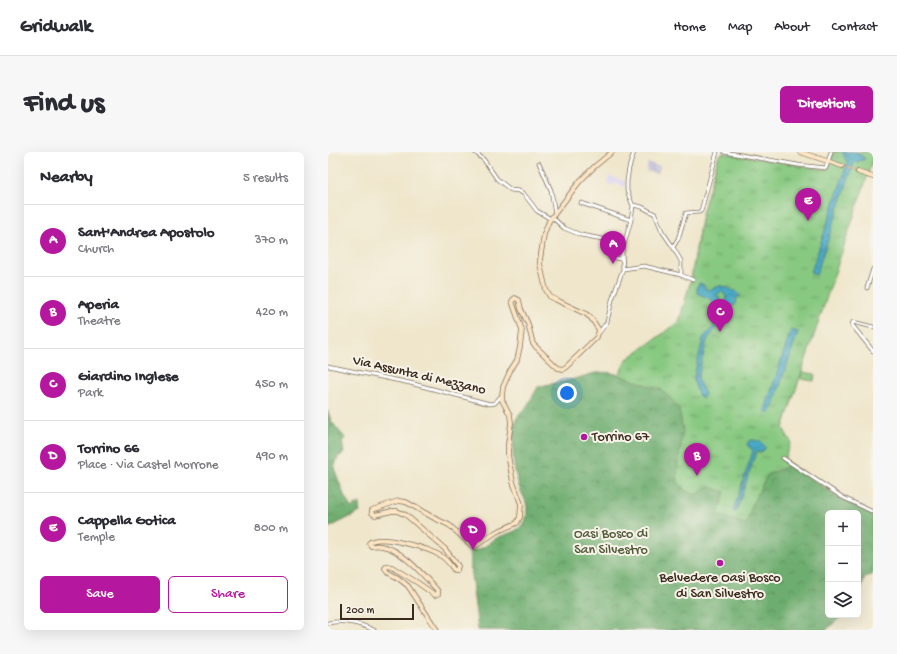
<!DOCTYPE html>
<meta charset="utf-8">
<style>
body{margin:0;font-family:"Gochi Hand",sans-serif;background:#f7f7f7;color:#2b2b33}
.controls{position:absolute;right:12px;bottom:12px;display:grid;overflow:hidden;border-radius:6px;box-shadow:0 4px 16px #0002}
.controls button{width:36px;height:36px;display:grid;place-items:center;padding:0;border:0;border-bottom:1px solid #e1e1e2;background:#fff;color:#2b2b33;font:20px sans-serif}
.scale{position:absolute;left:12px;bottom:10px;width:74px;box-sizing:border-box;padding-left:4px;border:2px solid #3b2a1e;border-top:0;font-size:11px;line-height:14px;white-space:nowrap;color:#3b2a1e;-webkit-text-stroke:3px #f7f3e8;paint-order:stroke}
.you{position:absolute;left:239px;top:241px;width:14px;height:14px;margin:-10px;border:3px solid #fff;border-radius:50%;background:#1a73e8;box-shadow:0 0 0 6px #1a73e833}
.badge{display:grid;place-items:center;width:26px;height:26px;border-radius:50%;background:#b5179e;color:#fff;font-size:13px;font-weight:700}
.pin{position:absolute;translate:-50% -33px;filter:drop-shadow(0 1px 2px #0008)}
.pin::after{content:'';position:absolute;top:21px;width:14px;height:12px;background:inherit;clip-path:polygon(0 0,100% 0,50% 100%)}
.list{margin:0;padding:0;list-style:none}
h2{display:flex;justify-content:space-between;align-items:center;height:52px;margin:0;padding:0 16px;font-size:17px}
h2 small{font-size:13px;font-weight:400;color:#7c7c81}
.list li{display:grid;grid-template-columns:26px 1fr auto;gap:12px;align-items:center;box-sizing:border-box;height:72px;padding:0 16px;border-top:1px solid #e1e1e2}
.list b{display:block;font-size:15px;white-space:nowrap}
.list p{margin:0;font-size:13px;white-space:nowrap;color:#7c7c81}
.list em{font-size:13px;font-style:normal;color:#7c7c81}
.actions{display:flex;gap:8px;padding:12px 16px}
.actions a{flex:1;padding:9px 0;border:1px solid #b5179e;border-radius:6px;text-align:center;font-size:14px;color:#b5179e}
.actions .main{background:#b5179e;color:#fff}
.icon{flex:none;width:22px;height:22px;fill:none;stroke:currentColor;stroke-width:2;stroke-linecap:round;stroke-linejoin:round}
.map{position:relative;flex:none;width:545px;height:478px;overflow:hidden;border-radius:6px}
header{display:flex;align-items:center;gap:24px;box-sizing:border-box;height:56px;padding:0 20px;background:#fff;border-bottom:1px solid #e1e1e2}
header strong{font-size:19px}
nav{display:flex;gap:22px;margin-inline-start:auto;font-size:14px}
.intro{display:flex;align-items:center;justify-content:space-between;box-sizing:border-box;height:96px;padding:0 24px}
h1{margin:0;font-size:28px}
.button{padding:10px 18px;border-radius:6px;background:#b5179e;color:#fff;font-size:14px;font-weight:700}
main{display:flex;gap:24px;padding:0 24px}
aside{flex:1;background:#fff;border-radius:6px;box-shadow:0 4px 16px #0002}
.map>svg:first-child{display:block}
.built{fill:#ded5f5}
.industrial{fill:url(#industrial-grid)}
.forest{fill:url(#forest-crowns);stroke:#546c46}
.park{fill:url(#park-tufts);stroke:#627a50}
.garden{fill:#88c981;stroke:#627a50}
.water{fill:url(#water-waves);stroke:#426a73;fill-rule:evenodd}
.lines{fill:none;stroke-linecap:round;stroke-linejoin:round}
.secondary-tunnel{stroke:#cbc0a8;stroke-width:4;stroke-dasharray:4 2;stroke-linecap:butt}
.street-casing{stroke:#7a6c5b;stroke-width:4.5}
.secondary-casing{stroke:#7a6c5b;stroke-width:5.5}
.street{stroke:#fff;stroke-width:3}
.secondary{stroke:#fce5c4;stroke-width:4}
.poi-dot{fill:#b5179e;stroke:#f7f3e8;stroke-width:1.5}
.labels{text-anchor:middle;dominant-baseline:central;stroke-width:4;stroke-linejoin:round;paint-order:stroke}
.street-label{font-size:14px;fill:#3b2a1e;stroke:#f7f3e8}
.poi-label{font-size:14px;fill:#3b2a1e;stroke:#f7f3e8;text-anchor:start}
.park-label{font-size:14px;fill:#525a3c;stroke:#f7f3e8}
</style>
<header>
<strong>Gridwalk</strong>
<nav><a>Home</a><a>Map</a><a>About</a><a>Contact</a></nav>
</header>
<div class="intro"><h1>Find us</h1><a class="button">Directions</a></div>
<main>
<aside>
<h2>Nearby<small>5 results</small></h2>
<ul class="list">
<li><span class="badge">A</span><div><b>Sant'Andrea Apostolo</b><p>Church</p></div><em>370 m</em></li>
<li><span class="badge">B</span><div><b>Aperia</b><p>Theatre</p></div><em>420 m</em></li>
<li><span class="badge">C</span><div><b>Giardino Inglese</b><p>Park</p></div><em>450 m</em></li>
<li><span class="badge">D</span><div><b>Torrino 66</b><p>Place · Via Castel Morrone</p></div><em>490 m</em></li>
<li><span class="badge">E</span><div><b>Cappella Gotica</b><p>Temple</p></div><em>800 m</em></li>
</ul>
<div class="actions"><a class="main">Save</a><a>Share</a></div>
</aside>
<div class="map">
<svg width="545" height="478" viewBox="0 0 545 478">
<defs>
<pattern id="industrial-grid" width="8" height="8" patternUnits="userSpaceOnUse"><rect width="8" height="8" fill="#c3c1db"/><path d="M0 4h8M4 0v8" fill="none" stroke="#a8a6bc"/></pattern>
<pattern id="forest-crowns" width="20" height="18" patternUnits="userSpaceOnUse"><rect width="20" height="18" fill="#6ead6f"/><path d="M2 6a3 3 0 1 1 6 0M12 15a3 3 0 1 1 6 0" fill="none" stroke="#5c8d5b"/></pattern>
<pattern id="park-tufts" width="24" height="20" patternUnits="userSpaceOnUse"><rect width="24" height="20" fill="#88c981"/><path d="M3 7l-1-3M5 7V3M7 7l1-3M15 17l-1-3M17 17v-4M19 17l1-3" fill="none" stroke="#70a369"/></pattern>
<pattern id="water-waves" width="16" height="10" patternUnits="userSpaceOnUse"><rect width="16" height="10" fill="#49aac8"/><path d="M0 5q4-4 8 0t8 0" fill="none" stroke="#3e8ba2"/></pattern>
</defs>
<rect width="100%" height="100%" fill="#f7f3e8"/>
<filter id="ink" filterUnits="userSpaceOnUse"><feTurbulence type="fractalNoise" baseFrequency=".025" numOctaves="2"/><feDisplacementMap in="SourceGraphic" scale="8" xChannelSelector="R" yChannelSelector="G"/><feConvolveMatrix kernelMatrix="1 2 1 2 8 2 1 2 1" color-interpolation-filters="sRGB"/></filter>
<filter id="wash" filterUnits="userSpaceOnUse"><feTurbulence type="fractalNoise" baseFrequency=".012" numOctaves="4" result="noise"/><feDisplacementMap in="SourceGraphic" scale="16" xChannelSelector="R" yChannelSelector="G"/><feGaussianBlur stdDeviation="0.9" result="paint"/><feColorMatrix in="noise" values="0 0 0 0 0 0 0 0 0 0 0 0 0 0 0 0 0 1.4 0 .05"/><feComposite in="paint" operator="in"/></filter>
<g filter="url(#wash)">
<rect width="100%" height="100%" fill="#efe6cb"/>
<path class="built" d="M281,24L298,30L297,35L288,31L285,34L279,31Z"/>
<path class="industrial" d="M320,11L332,14L330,22L318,19Z"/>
<path class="forest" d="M506,0H511L427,303L456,308L513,347L545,363V422L537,425L531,444H530V361H500V463H515L498,478H150L142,414V398C153,400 160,391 169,386C177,382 187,381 194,374C199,369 199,361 199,354C198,347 193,341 191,334C184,314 184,292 187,271C188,265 194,260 198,256C202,249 206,242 210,235C220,232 229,231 238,229C258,225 270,216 291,223L298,208L351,171L363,128L374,62L391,3L396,1L499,18Z
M0,259L3,269L17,286L14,290L16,301L10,305L6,316L16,343L23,356L32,351L31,356L32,360L0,376Z"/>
<path class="park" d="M506,0H545V7L455,276L463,290L456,308L458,315L440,322L425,350L418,372L390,363L397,340L380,334L370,342H366L356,338L350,330L349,318L355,279L351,256L334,238L291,223L298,208L351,170L363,128L374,62L391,3L396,1L499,18Z"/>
<path class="garden" d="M474,220L487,222L486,229L473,227Z"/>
<path class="water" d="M514,0H529L537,7L526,11L488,123L483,121V120L520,9H518Z
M371,131L375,132L377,137L381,138C386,137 390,133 395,134C400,135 403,139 408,139L413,144L409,145L408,152L407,153L394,159L390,174L379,188L370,225L371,230L377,242L375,246L371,244L366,230V225L375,186L386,174L389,158L386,151L382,147L369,141V137ZM392,140H395L398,145L397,150L395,152L392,151V147L389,144Z
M463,178L470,180L443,260L439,261L437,258Z
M423,288C429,288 437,290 437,297L433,300H428L408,360L405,359L425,299L419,293L420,290Z"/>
</g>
<g filter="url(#ink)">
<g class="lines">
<path class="secondary-tunnel" d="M514,14L530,20"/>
<defs>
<path id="street" d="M147,0L156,8L169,27L183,38L191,39L196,42L209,59L223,67
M396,0L470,13L498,16L503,0
M211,11L223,38L227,62
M253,51L303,68
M305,53L314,55L327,62L334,79L345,95
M225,66L236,76L253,83L296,91
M281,105L293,107V104
M295,117L316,114L353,123V109L345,95L350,87L358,61L371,60L373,59L389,0
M353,123L365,128
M539,136L545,117
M545,175L525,170L524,173L545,199
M271,181L279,170L284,148L295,117L294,100L303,68L305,54L299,39V29L301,16L306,0
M0,214L82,231L162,252L167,251L174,243
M455,306L514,345L545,360
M0,471C17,468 30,471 46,478"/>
<path id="secondary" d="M472,0L514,14
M530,20L545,25
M109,478L80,434L70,426L59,420L57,416L59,414L64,415L90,431L107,443L110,442V439C97,425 73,396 53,394C50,393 46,394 43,394L41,391C51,381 102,397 113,404C119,408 122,412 126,418H129L130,414L117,397L78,363L69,359H64L47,363L44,361V358L70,349L78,350L106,366L121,373L145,395L151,392L168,380L189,371L192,365L193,352L185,330L180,303V292L183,271L182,263L174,248V243L175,235L182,219L189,208L192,195L194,178L184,149L187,146L191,148L193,157L200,172L205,192L230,216L235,217L238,215L269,185L271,178L263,166L258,162L222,145L218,138L212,112V108L216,82L221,69L252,29L266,15L284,0"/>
</defs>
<use href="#street" class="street-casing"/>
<use href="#secondary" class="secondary-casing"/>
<use href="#street" class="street"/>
<use href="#secondary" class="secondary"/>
</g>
</g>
<g class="poi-dot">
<circle cx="256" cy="285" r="4"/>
<circle cx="392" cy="411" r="4"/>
</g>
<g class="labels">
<g class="street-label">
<text transform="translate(91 224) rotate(13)">Via Assunta di Mezzano</text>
</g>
<g class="poi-label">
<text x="264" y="285">Torrino 67</text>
<text x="392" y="426" text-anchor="middle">Belvedere Oasi Bosco<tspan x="392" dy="16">di San Silvestro</tspan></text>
</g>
<g class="park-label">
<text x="283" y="382">Oasi Bosco di<tspan x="283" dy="16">San Silvestro</tspan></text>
</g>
</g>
</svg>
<div class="controls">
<button>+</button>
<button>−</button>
<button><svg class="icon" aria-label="layers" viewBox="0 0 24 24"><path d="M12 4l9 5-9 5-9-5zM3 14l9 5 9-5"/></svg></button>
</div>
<div class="scale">200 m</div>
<div class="you"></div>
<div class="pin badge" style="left:285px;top:112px">A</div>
<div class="pin badge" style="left:369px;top:324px">B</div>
<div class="pin badge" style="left:392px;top:180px">C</div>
<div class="pin badge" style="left:145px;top:398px">D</div>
<div class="pin badge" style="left:480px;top:69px">E</div>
</div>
</main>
